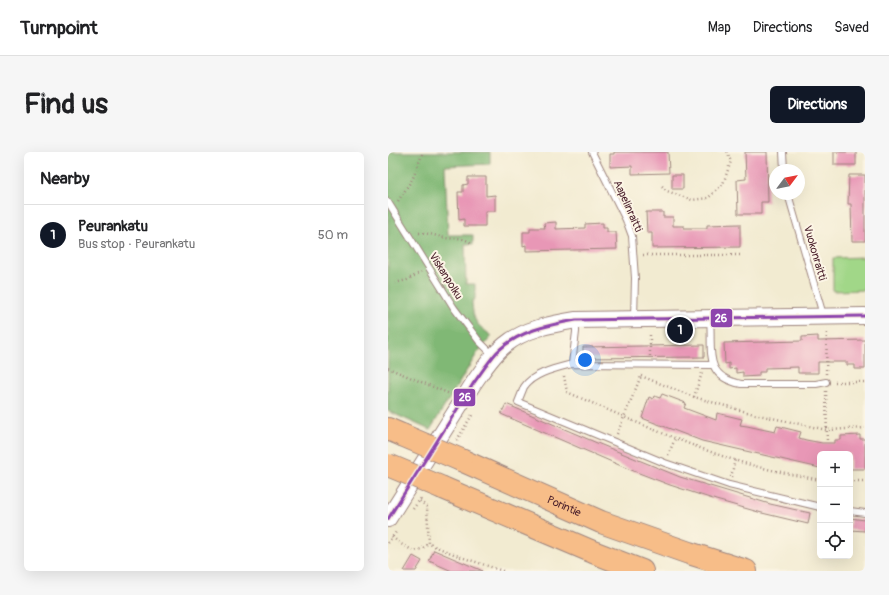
<!DOCTYPE html>
<meta charset="utf-8">
<style>
body{margin:0;font-family:Pangolin,sans-serif;background:#f6f6f6;color:#202124}
.controls{position:absolute;right:12px;bottom:12px;display:grid;overflow:hidden;border-radius:6px;box-shadow:0 4px 16px #0002}
.controls button{width:36px;height:36px;display:grid;place-items:center;padding:0;border:0;border-bottom:1px solid #e0e0e0;background:#fff;color:#202124;font:20px sans-serif}
.compass{position:absolute;left:381px;top:12px;width:36px;height:36px;border-radius:50%;background:#fff;box-shadow:0 4px 16px #0002;rotate:58deg}
.you{position:absolute;left:197px;top:208px;width:14px;height:14px;margin:-10px;border:3px solid #fff;border-radius:50%;background:#1a73e8;box-shadow:0 0 0 6px #1a73e833}
.badge{display:grid;place-items:center;width:26px;height:26px;border-radius:50%;background:#111827;color:#fff;font-size:13px;font-weight:700}
.pin{position:absolute;translate:-50% -50%;border:2px solid #fff;box-shadow:0 1px 4px #0006}
.list{margin:0;padding:0;list-style:none}
h2{display:flex;justify-content:space-between;align-items:center;height:52px;margin:0;padding:0 16px;font-size:17px}
h2 small{font-size:13px;font-weight:400;color:#757577}
.list li{display:grid;grid-template-columns:26px 1fr auto;gap:12px;align-items:center;box-sizing:border-box;height:60px;padding:0 16px;border-top:1px solid #e0e0e0}
.list b{display:block;font-size:15px;white-space:nowrap}
.list p{margin:0;font-size:13px;white-space:nowrap;color:#757577}
.list em{font-size:13px;font-style:normal;color:#757577}
.icon{flex:none;width:22px;height:22px;fill:none;stroke:currentColor;stroke-width:2;stroke-linecap:round;stroke-linejoin:round}
.map{position:relative;flex:none;width:477px;height:419px;overflow:hidden;border-radius:6px}
header{display:flex;align-items:center;gap:24px;box-sizing:border-box;height:56px;padding:0 20px;background:#fff;border-bottom:1px solid #e0e0e0}
header strong{font-size:19px}
nav{display:flex;gap:22px;margin-inline-start:auto;font-size:14px}
.intro{display:flex;align-items:center;justify-content:space-between;box-sizing:border-box;height:96px;padding:0 24px}
h1{margin:0;font-size:28px}
.button{padding:10px 18px;border-radius:6px;background:#111827;color:#fff;font-size:14px;font-weight:700}
main{display:flex;gap:24px;padding:0 24px}
aside{flex:1;background:#fff;border-radius:6px;box-shadow:0 4px 16px #0002}
.map>svg:first-child{display:block}
.green{fill:#a1d788;stroke:#767b5a}
.forest{fill:#80b874;stroke:#656c50}
.building{fill:#e897b6}
.lines{fill:none;stroke-linecap:round;stroke-linejoin:round}
.service-casing{stroke:#9e857e;stroke-width:8}
.tertiary-casing{stroke:#9e857e;stroke-width:18}
.motorway-casing{stroke:#9e857e;stroke-width:24}
.path{stroke:#9e857e;stroke-width:2.5;stroke-dasharray:1 3;stroke-linecap:butt}
.service{stroke:#fff;stroke-width:6}
.tertiary{stroke:#fff;stroke-width:16}
.motorway{stroke:#f7bd88;stroke-width:22}
.motorway-bridge-casing{stroke:#9e857e;stroke-width:24;stroke-linecap:butt}
.motorway-bridge{stroke:#f7bd88;stroke-width:22}
.bus-1-casing{stroke:#fcf5e5;stroke-width:6}
.bus-1{stroke:#8e44ad;stroke-width:3}
.labels{text-anchor:middle;dominant-baseline:central;stroke-width:4;stroke-linejoin:round;paint-order:stroke}
.street-label{font-size:11px;fill:#4a1f2b;stroke:#fcf5e5}
.line-badge{stroke:#fcf5e5;stroke-width:1.5}
.badge-label{font-size:11px;text-anchor:middle;font-weight:bold;fill:#fff}
</style>
<header>
<strong>Turnpoint</strong>
<nav><a>Map</a><a>Directions</a><a>Saved</a></nav>
</header>
<div class="intro"><h1>Find us</h1><a class="button">Directions</a></div>
<main>
<aside>
<h2>Nearby<small></small></h2>
<ul class="list">
<li><span class="badge">1</span><div><b>Peurankatu</b><p>Bus stop · Peurankatu</p></div><em>50 m</em></li>
</ul>
</aside>
<div class="map">
<svg width="477" height="419" viewBox="0 0 477 419">
<rect width="100%" height="100%" fill="#fcf5e5"/>
<filter id="ink" filterUnits="userSpaceOnUse"><feTurbulence type="fractalNoise" baseFrequency=".025" numOctaves="2"/><feDisplacementMap in="SourceGraphic" scale="8" xChannelSelector="R" yChannelSelector="G"/><feConvolveMatrix kernelMatrix="1 2 1 2 8 2 1 2 1" color-interpolation-filters="sRGB"/></filter>
<filter id="wash" filterUnits="userSpaceOnUse"><feTurbulence type="fractalNoise" baseFrequency=".012" numOctaves="4" result="noise"/><feDisplacementMap in="SourceGraphic" scale="16" xChannelSelector="R" yChannelSelector="G"/><feGaussianBlur stdDeviation="0.9" result="paint"/><feColorMatrix in="noise" values="0 0 0 0 0 0 0 0 0 0 0 0 0 0 0 0 0 1.4 0 .05"/><feComposite in="paint" operator="in"/></filter>
<g filter="url(#wash)">
<rect width="100%" height="100%" fill="#f2ebd1"/>
<path class="green" d="M477,105V138L445,139V106Z"/>
<path class="forest" d="M0,0H102V12L57,14L60,83H85V92H77L78,132H87V147L84,149C85,170 88,172 104,184L90,200L42,278L0,259Z"/>
<g id="blocks">
<path class="building" d="M226,0H280L281,21L244,22V14L222,15V2H226Z
M357,0H379L380,50H373V62H350L349,28L358,27Z
M446,0H468V13H446Z
M284,23H295V37H284Z
M461,23H477V89H464L463,52H460Z
M80,25H98V44L107,43V59H97V74H76V67L71,68L70,40H75V33L80,32Z
M258,60H275V65H285V74H296V76H319V73L352,72V95L264,96V81H259Z
M168,70V77L197,76V72L215,71V76H219V80H228L229,97L138,99V93L135,94V80H142V76H157L156,71Z
M430,184V189H432L477,188V217H467V213H459V210H430V221H410V215L377,216V220H371V224L355,225V220L348,221V216L341,217V211L337,212L336,191L414,189V185Z
M316,193V205L195,206V195Z
M274,242L298,251L296,256L328,268L329,261L354,267L352,273L359,274L387,280L389,274L413,280L411,286L418,288L434,291H447V288H453V284L472,283V287H477V317H462V302H432V316L314,289L254,266L261,245L265,247L266,244L272,246Z
M118,252L209,291L292,325L382,352L422,361L420,372L374,361L328,348L282,333L238,316L113,262Z
M462,366L477,368V379L462,378Z
M46,398L95,419H64L41,409Z
M25,404L34,409L28,419H16Z"/>
</g>
</g>
<g filter="url(#ink)">
<use href="#blocks" fill-opacity="0" stroke="#9e857e" stroke-width="1"/>
<g class="lines">
<defs>
<path id="service" d="M204,0L238,68L244,84L247,126L246,167
M395,0L396,18
M400,42L435,163
M0,50L66,156L91,189L105,203
M322,167C325,198 314,224 353,232H428L438,230
M188,168V180L184,212C169,216 145,221 136,235C134,240 132,245 130,250L277,311L341,333L432,355
M184,212L324,213
M462,359L477,361"/>
<path id="tertiary" d="M0,367L85,232C95,218 104,203 117,193C136,177 164,172 188,168L477,164"/>
<g id="motorway">
<path d="M0,277L14,283"/>
<path id="s1" d="M73,308L213,370L301,401L358,419"/>
<path d="M55,336L205,400L254,419"/>
</g>
</defs>
<use href="#service" class="service-casing"/>
<use href="#tertiary" class="tertiary-casing"/>
<use href="#motorway" class="motorway-casing"/>
<path class="path" d="M274,34L279,39L304,48L320,46L335,32L343,9L339,0
M10,49L25,26L35,0
M31,81C39,81 46,83 53,85C67,89 70,82 85,92
M255,103H353
M7,131L19,128L33,120
M262,204V181
M0,216L62,242
M438,222L439,177
M176,224L179,240C234,264 289,289 346,308C374,317 403,322 432,328
M253,224L306,245L366,262L439,278L477,276
M447,230H477
M438,239L439,291
M306,245L314,221
M229,282L253,224
M69,288L84,263
M280,303L287,287
M343,325L347,308
M462,329H477
M32,349L39,355L41,392L73,405L115,419
M25,357L34,345
M4,385L13,392L26,399L33,397L41,392
M0,391L8,380"/>
<use href="#service" class="service"/>
<use href="#tertiary" class="tertiary"/>
<use href="#motorway" class="motorway"/>
<defs>
<path id="motorway-bridge" d="M14,283L73,308
M0,313L55,336"/>
</defs>
<use href="#motorway-bridge" class="motorway-bridge-casing"/>
<use href="#motorway-bridge" class="motorway-bridge"/>
<defs>
<path id="bus-1" d="M0,367L85,232C93,221 100,210 109,200C130,179 160,173 188,168L477,164"/>
</defs>
<use href="#bus-1" class="bus-1-casing"/>
<use href="#bus-1" class="bus-1"/>
</g>
</g>
<g class="labels">
<g class="street-label">
<text transform="translate(240 54) rotate(66)">Aapelinraitti</text>
<text transform="translate(427 101) rotate(74)">Vuokonraitti</text>
<text transform="translate(58 124) rotate(58)">Viskanpolku</text>
<text stroke="none"><textPath href="#s1" startOffset="113">Porintie</textPath></text>
</g>
</g>
<g class="line-badge">
<rect x="322" y="156" width="23" height="20" rx="4" fill="#8e44ad"/>
<rect x="65" y="236" width="23" height="19" rx="4" fill="#8e44ad"/>
</g>
<g class="badge-label">
<text x="333" y="170">26</text>
<text x="77" y="249">26</text>
</g>
</svg>
<div class="controls">
<button>+</button>
<button>−</button>
<button><svg class="icon" aria-label="locate" viewBox="0 0 24 24"><circle cx="12" cy="12" r="6"/><path d="M12 2v4M12 18v4M2 12h4M18 12h4"/></svg></button>
</div>
<svg class="compass" viewBox="-18 -18 36 36"><path d="M0-13l5 13h-10z" fill="#e53935"/><path d="M0 13l5-13h-10z" fill="#757577"/></svg>
<div class="you"></div>
<div class="pin badge" style="left:292px;top:178px">1</div>
</div>
</main>
